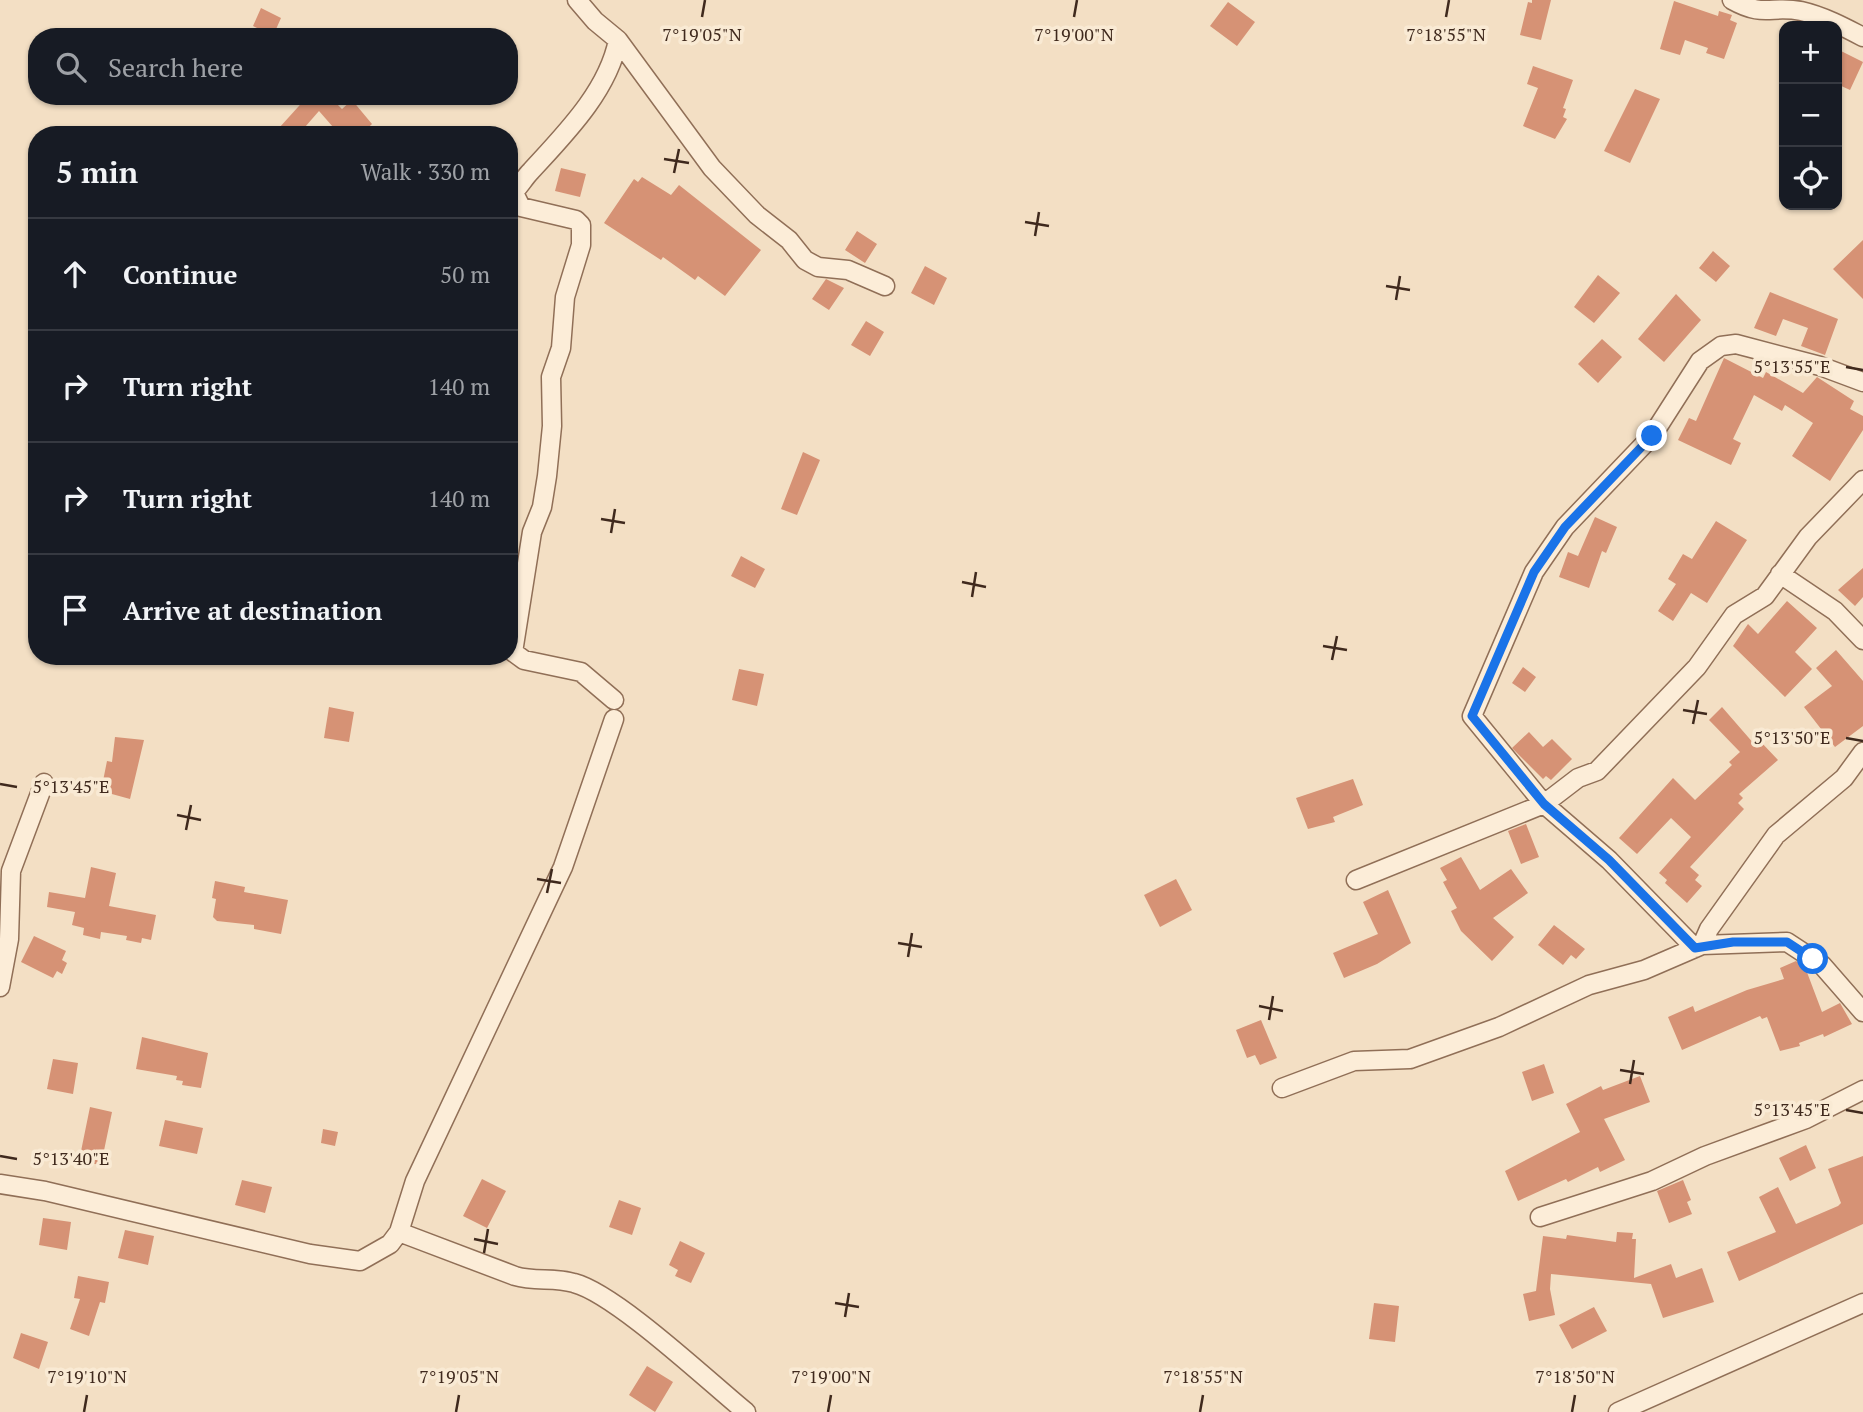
<!DOCTYPE html>
<meta charset="utf-8">
<style>
body{margin:0;font-family:"PT Serif",serif;background:#242831;color:#f1f3f6}
.controls{position:absolute;right:21px;top:21px;display:grid;overflow:hidden;border-radius:14px;box-shadow:0 2px 5px #0004}
.controls button{width:63px;height:63px;display:grid;place-items:center;padding:0;border:0;border-bottom:2px solid #363941;background:#171b24;color:#f1f3f6;font:35px sans-serif}
.stop{position:absolute;width:21px;height:21px;margin:-16px;border:5px solid #1a73e8;border-radius:50%;background:#fff}
.stop.end{background:#1a73e8;border-color:#fff;box-shadow:0 2px 7px #0008}
.list{margin:0;padding:0;list-style:none}
h2{display:flex;justify-content:space-between;align-items:center;height:91px;margin:0;padding:0 28px;font-size:30px}
h2 small{font-size:23px;font-weight:400;color:#9ea1a6}
.list li{display:grid;grid-template-columns:46px 1fr auto;gap:21px;align-items:center;box-sizing:border-box;height:112px;padding:0 28px;border-top:2px solid #363941}
.list b{display:block;font-size:26px;white-space:nowrap}
.list em{font-size:23px;font-style:normal;color:#9ea1a6}
.icon{flex:none;width:38px;height:38px;fill:none;stroke:currentColor;stroke-width:2;stroke-linecap:round;stroke-linejoin:round}
.map{position:relative;flex:none;width:1863px;height:1412px;overflow:hidden}
.search{position:absolute;background:#171b24;box-shadow:0 2px 5px #0004;left:28px;top:28px;width:490px;height:77px;display:flex;align-items:center;gap:18px;box-sizing:border-box;padding:0 24px;border-radius:28px;color:#9ea1a6;font-size:26px}
.panel{position:absolute;background:#171b24;box-shadow:0 2px 5px #0004;left:28px;top:126px;width:490px;height:539px;border-radius:28px}
.map>svg:first-child{display:block}
.building{fill:#d69275}
.lines{fill:none;stroke-linecap:round;stroke-linejoin:round}
.street-casing{stroke:#906f57;stroke-width:21}
.street{stroke:#fcedd8;stroke-width:18}
.route{stroke:#1a73e8;stroke-width:9}
.ticks{fill:none;stroke:#3f291d;stroke-width:2.5}
.ticks-label{font-size:18px;text-anchor:middle;fill:#3f291d;stroke:#f9ead4;stroke-width:7;stroke-linejoin:round;paint-order:stroke}
</style>
<div class="map">
<svg width="1863" height="1412" viewBox="0 0 1863 1412">
<rect width="100%" height="100%" fill="#f3dfc4"/>
<path class="building" d="M1532,0H1551L1541,40L1520,35L1528,2L1532,3Z
M1674,1L1718,16L1719,11L1732,15L1730,20L1737,23L1724,59L1706,53L1708,48L1685,40L1680,55L1660,49Z
M1228,2L1255,22L1237,46L1210,26Z
M261,8L281,18L273,36L253,26Z
M1837,49L1863,62L1850,90L1837,84Z
M1533,66L1573,80L1563,108L1566,109L1563,117L1567,119L1555,139L1523,126L1538,88L1527,84Z
M1635,89L1660,99L1630,163L1604,151Z
M308,96H329L342,109L352,100L372,124L360,135H340L319,111L298,135H286L279,128Z
M561,168L586,174L580,197L555,191Z
M642,177L671,195L679,185L761,250L725,296L698,276L695,280L663,257L661,260L604,223L634,179L638,182Z
M857,231L877,244L865,263L845,250Z
M1863,240V299L1833,269Z
M1713,251L1730,266L1716,282L1699,268Z
M925,266L947,278L934,305L911,293Z
M1598,275L1620,293L1594,323L1574,307Z
M826,279L844,288L829,310L812,299Z
M1770,292L1838,319L1825,355L1801,346L1808,328L1783,319L1776,336L1754,328Z
M1676,294L1701,320L1664,362L1638,339Z
M866,321L884,332L870,356L851,345Z
M1602,339L1622,357L1598,383L1578,364Z
M1724,358L1763,378L1766,372L1803,393L1817,377L1854,401L1850,409L1863,416V430L1830,481L1792,456L1813,423L1785,405L1782,411L1754,395L1733,439L1741,443L1731,465L1678,440L1689,418L1696,421Z
M803,452L820,460L797,515L781,509Z
M1595,517L1617,527L1606,553L1602,551L1589,588L1559,577L1568,552L1578,556Z
M1716,521L1747,540L1707,603L1691,593L1673,621L1658,611L1676,584L1668,579L1683,554L1692,559Z
M741,556L765,569L755,588L731,576Z
M1863,568V597L1855,606L1838,590Z
M1787,601L1817,628L1795,652L1812,669L1785,697L1733,646L1748,624L1758,634Z
M1836,650L1863,681V726L1835,747L1804,707L1832,686L1816,668Z
M1523,667L1536,677L1525,692L1512,683Z
M739,669L764,674L757,706L732,700Z
M329,707L354,712L349,742L324,738Z
M1722,707L1755,745L1760,741L1778,760L1739,794L1743,798L1738,803L1744,809L1690,867L1699,875L1695,880L1702,886L1687,903L1665,883L1667,880L1659,873L1691,837L1671,818L1637,854L1619,838L1673,778L1695,800L1732,765L1729,762L1740,752L1709,720Z
M1529,732L1543,747L1552,739L1572,759L1551,780L1546,776L1543,779L1512,748Z
M115,737L144,740L130,799L101,791L107,761L112,762Z
M1353,779L1363,805L1333,817L1335,822L1308,829L1296,798Z
M1526,824L1539,857L1521,864L1508,831Z
M1461,857L1480,890L1511,869L1528,893L1493,918L1514,937L1492,961L1461,931L1451,911L1457,908L1443,882L1447,880L1440,868Z
M91,867L116,873L109,906L156,915L151,940L142,938L141,943L126,940L127,936L101,932L100,939L83,935L84,928L72,925L75,912L47,907L49,892L85,898Z
M1176,879L1192,910L1160,927L1144,895Z
M215,881L245,887L244,892L288,900L281,934L254,929V925L217,921L213,917L216,899L212,898Z
M1388,890L1411,943L1377,964L1344,978L1333,953L1378,934L1363,902Z
M1554,925L1585,949L1576,959L1571,955L1563,965L1538,945Z
M34,936L66,951L62,960L67,963L62,974L57,971L53,978L21,962Z
M1796,961L1805,967L1822,1012L1840,1003L1852,1024L1824,1037L1823,1034L1799,1043L1800,1046L1780,1051L1767,1017L1762,1019L1760,1016L1682,1050L1668,1017L1693,1006L1695,1012L1747,990L1784,979L1780,968Z
M1261,1020L1277,1058L1260,1065L1255,1055L1247,1058L1236,1030Z
M142,1037L208,1053L201,1088L182,1085L183,1081L176,1080L177,1076L136,1069Z
M53,1059L78,1063L73,1094L47,1089Z
M1544,1064L1554,1093L1532,1101L1522,1072Z
M1640,1076L1650,1102L1604,1119L1625,1160L1600,1172L1598,1167L1568,1182L1566,1179L1518,1201L1505,1171L1580,1132L1566,1104L1601,1086L1603,1090Z
M90,1107L112,1112L101,1165L79,1161Z
M165,1120L203,1128L197,1154L159,1146Z
M323,1129L338,1132L335,1146L321,1143Z
M1806,1145L1816,1168L1790,1181L1779,1158Z
M1863,1156V1224L1739,1281L1727,1252L1776,1232L1759,1197L1778,1187L1796,1224L1838,1206L1841,1203L1828,1169Z
M482,1179L506,1191L487,1228L463,1216Z
M242,1180L272,1187L265,1213L235,1205Z
M1683,1180L1691,1200L1687,1202L1692,1214L1669,1223L1657,1191Z
M619,1200L641,1208L632,1235L609,1227Z
M43,1218L71,1222L67,1250L39,1245Z
M125,1230L154,1236L148,1265L118,1258Z
M1617,1232L1633,1233L1632,1239H1636L1634,1278L1671,1264L1676,1278L1702,1268L1714,1302L1663,1318L1651,1284L1551,1274L1550,1289L1555,1315L1529,1321L1523,1294L1536,1291L1543,1236L1566,1239L1567,1235L1616,1242Z
M680,1241L705,1253L691,1283L675,1276L678,1270L669,1265Z
M78,1276L109,1282L105,1303L100,1302L89,1336L70,1329L80,1299L74,1298Z
M1374,1303L1399,1306L1395,1342L1369,1339Z
M1594,1307L1607,1331L1572,1349L1559,1325Z
M21,1333L48,1342L39,1369L13,1358Z
M647,1366L673,1382L655,1412L629,1395Z"/>
<g class="lines">
<defs>
<path id="street" d="M577,0L595,21L618,40L712,168L757,215L789,240L805,260L818,267L848,270L885,286
M1732,0C1764,18 1771,5 1801,11C1823,16 1844,27 1863,37
M514,193L521,207L576,220L581,225V245L565,297L561,348L551,377L552,426L547,476L542,507L532,532L513,652L524,660L581,672L614,700
M509,196C518,190 523,179 531,171C565,134 608,91 618,40
M1780,574L1835,611L1863,640
M1356,880L1544,804L1578,778L1597,771L1697,667L1734,615L1765,596L1808,537L1863,480
M1702,945L1709,929L1776,835L1844,778L1863,752
M1695,948L1609,860L1544,804L1472,716L1534,572L1565,527L1652,436L1700,361L1721,346L1736,344L1820,366L1863,382
M0,987L9,939L11,871L44,783
M1282,1088L1354,1061L1410,1059L1499,1027L1589,985L1644,970L1702,945L1787,942L1822,965L1863,1012
M0,1184L45,1191L310,1254L360,1261L390,1244L399,1232L415,1181L563,867L614,719
M1540,1217L1652,1181L1705,1156L1806,1119L1863,1090
M399,1232L515,1276C535,1282 554,1277 574,1283C616,1294 708,1381 746,1412
M1618,1412L1863,1303"/>
</defs>
<use href="#street" class="street-casing"/>
<use href="#street" class="street"/>
</g>
<g class="lines">
<path class="route" d="M1652,436L1565,527L1534,572L1472,716L1544,804L1609,860L1695,948L1733,942H1787L1813,959"/>
</g>
<path class="ticks" d="M702,17L705,0M1074,17L1077,0M1446,17L1449,0M664,159L689,163M674,173L679,149M1025,222L1049,226M1035,236L1039,212M1386,286L1410,290M1396,300L1400,276M1846,367L1863,370M601,519L625,523M611,533L615,509M962,582L986,587M972,597L976,572M1323,646L1347,650M1332,660L1337,636M1683,710L1707,714M1693,724L1698,700M1846,738L1863,741M0,784L17,787M177,815L201,820M186,830L191,805M537,879L561,883M547,893L552,869M898,943L922,947M908,957L912,933M1259,1006L1283,1011M1269,1020L1273,996M1620,1070L1644,1074M1630,1084L1634,1060M1846,1110L1863,1113M0,1156L17,1159M474,1239L498,1244M484,1253L488,1229M835,1303L859,1307M845,1317L849,1293M84,1412L87,1395M456,1412L459,1395M828,1412L831,1395M1200,1412L1203,1395M1572,1412L1575,1395"/>
<g class="ticks-label">
<text x="702" y="41">7°19'05"N</text>
<text x="1074" y="41">7°19'00"N</text>
<text x="1446" y="41">7°18'55"N</text>
<text x="1792" y="373">5°13'55"E</text>
<text x="1792" y="744">5°13'50"E</text>
<text x="71" y="793">5°13'45"E</text>
<text x="1792" y="1116">5°13'45"E</text>
<text x="71" y="1165">5°13'40"E</text>
<text x="87" y="1383">7°19'10"N</text>
<text x="459" y="1383">7°19'05"N</text>
<text x="831" y="1383">7°19'00"N</text>
<text x="1203" y="1383">7°18'55"N</text>
<text x="1575" y="1383">7°18'50"N</text>
</g>
</svg>
<div class="controls">
<button>+</button>
<button>−</button>
<button><svg class="icon" aria-label="locate" viewBox="0 0 24 24"><circle cx="12" cy="12" r="6"/><path d="M12 2v4M12 18v4M2 12h4M18 12h4"/></svg></button>
</div>
<div class="stop" style="left:1813px;top:959px"></div>
<div class="stop end" style="left:1652px;top:436px"></div>
<div class="search"><svg class="icon" aria-label="search" viewBox="0 0 24 24"><circle cx="10" cy="10" r="6"/><path d="M15 15l6 6"/></svg>Search here</div>
<section class="panel">
<h2>5 min<small>Walk · 330 m</small></h2>
<ul class="list">
<li><svg class="icon" aria-label="ahead" viewBox="0 0 24 24"><path d="M12 20V5M6 11l6-6 6 6"/></svg><div><b>Continue</b></div><em>50 m</em></li>
<li><svg class="icon" aria-label="right" viewBox="0 0 24 24"><path d="M7 20v-9h11M14 6l5 5-5 5"/></svg><div><b>Turn right</b></div><em>140 m</em></li>
<li><svg class="icon" aria-label="right" viewBox="0 0 24 24"><path d="M7 20v-9h11M14 6l5 5-5 5"/></svg><div><b>Turn right</b></div><em>140 m</em></li>
<li><svg class="icon" aria-label="arrive" viewBox="0 0 24 24"><path d="M6 21V4h12l-3 4 3 4H6"/></svg><div><b>Arrive at destination</b></div></li>
</ul>
</section>
</div>
